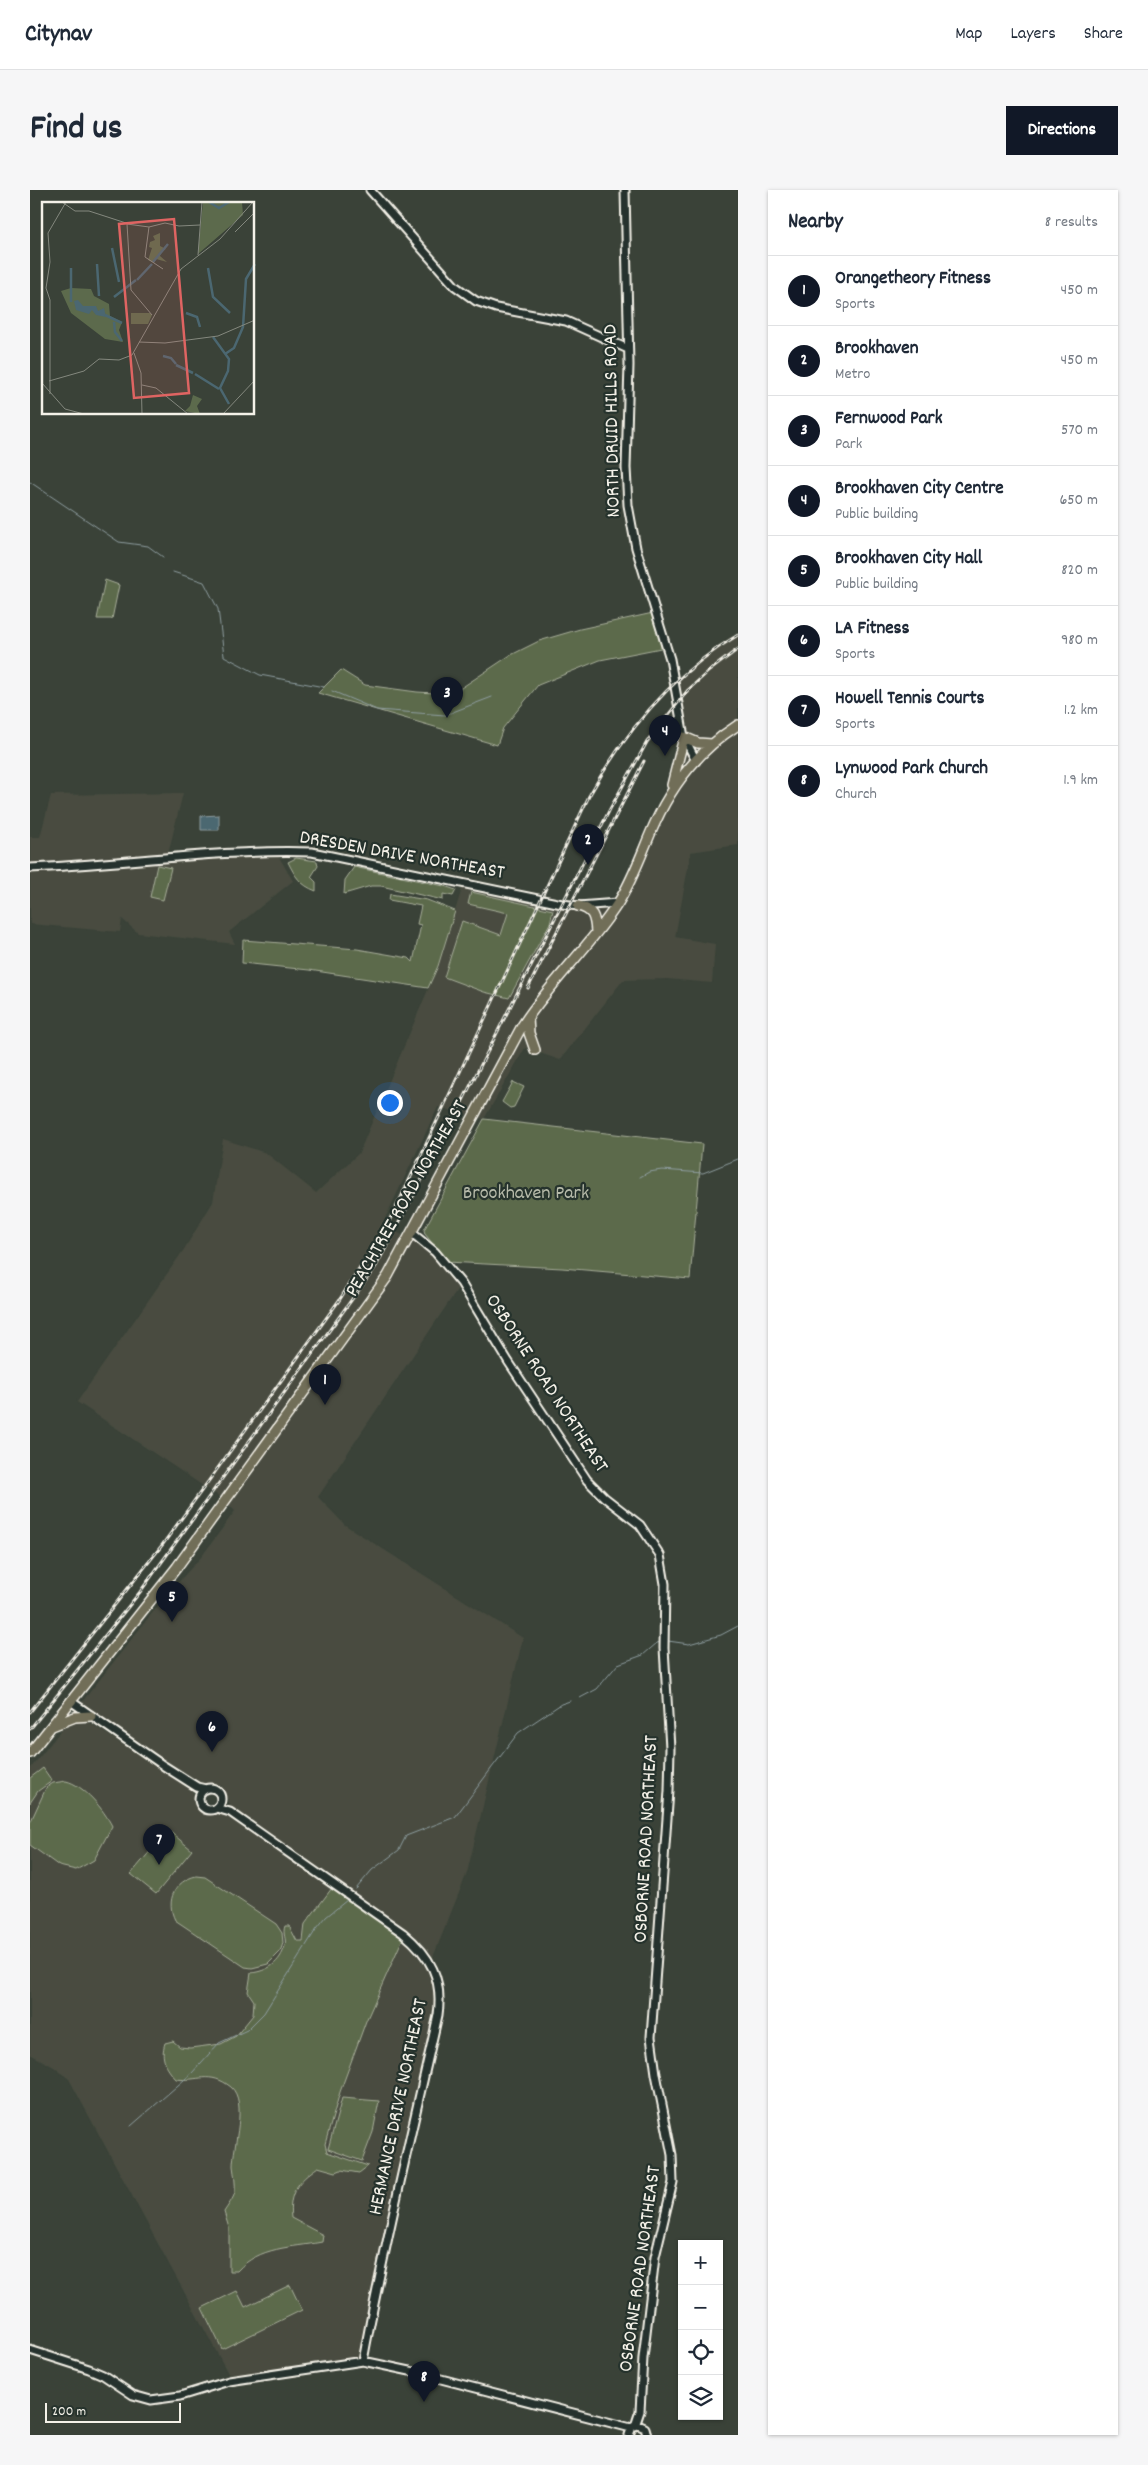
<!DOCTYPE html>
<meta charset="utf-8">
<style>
body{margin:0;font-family:Dekko,sans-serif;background:#f6f6f7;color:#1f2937}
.controls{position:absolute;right:15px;bottom:15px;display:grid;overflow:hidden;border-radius:0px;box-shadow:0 1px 4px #0004}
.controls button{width:45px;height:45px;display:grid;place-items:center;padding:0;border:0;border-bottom:1px solid #e0e1e3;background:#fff;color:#1f2937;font:25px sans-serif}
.scale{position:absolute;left:15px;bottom:12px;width:136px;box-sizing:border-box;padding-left:5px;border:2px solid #f4f1e8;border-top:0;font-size:14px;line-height:18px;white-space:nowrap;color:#f4f1e8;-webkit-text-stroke:4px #26332d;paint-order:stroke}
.you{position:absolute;left:359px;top:912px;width:18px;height:18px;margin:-12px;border:4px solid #fff;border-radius:50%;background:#1a73e8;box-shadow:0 0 0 8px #1a73e833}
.badge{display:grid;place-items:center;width:32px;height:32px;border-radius:50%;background:#111827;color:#fff;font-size:16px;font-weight:700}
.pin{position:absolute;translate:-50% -41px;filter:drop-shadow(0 1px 2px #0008)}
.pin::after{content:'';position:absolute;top:26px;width:18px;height:15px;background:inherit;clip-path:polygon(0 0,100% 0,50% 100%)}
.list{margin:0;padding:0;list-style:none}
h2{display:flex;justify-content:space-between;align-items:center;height:65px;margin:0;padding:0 20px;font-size:21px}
h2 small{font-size:16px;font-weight:400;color:#747a83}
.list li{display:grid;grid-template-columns:32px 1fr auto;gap:15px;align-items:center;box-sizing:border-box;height:70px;padding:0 20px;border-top:1px solid #e0e1e3}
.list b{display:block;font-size:19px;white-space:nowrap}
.list p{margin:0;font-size:16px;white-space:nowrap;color:#747a83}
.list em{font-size:16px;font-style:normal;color:#747a83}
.icon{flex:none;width:28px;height:28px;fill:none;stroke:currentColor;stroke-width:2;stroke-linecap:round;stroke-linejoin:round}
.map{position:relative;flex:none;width:708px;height:2245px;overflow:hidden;border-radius:0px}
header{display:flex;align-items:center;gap:30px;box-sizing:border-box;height:70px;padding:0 25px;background:#fff;border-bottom:1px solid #e0e1e3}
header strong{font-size:24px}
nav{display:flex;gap:28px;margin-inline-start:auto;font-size:18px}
.intro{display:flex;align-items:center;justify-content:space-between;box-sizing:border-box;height:120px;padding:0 30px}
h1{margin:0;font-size:35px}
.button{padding:12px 22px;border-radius:0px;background:#111827;color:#fff;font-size:18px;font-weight:700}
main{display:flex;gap:30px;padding:0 30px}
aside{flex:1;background:#fff;border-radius:0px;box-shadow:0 1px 4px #0004}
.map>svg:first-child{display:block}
.built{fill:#484c40}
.green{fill:#5c6a4c;stroke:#a8ae9a}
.water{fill:#4b6771;stroke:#8f9ea1}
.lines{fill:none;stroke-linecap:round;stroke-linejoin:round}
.stream{stroke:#8f9ea1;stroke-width:1}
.secondary-casing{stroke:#f4f1e8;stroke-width:11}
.highway-casing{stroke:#f4f1e8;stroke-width:12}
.secondary{stroke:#26332d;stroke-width:7}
.highway{stroke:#716e59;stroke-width:9}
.rail-casing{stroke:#f4f1e8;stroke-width:3}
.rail{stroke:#26332d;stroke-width:1;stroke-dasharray:4;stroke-linecap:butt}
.labels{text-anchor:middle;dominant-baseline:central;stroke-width:4.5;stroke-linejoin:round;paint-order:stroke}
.street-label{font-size:20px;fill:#f4f1e8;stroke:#26332d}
.park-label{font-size:20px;fill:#b7bbaa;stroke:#26332d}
.inset-river{fill:none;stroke:#4b6771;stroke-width:2.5}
.inset-road{fill:none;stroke:#84887e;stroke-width:1}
.view{fill:#df6462;fill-opacity:0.15;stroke:#df6462;stroke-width:2.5}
.inset-edge{fill:none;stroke:#f4f1e8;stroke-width:2.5}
</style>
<header>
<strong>Citynav</strong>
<nav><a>Map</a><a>Layers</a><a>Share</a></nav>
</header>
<div class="intro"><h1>Find us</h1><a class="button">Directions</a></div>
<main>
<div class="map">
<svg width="708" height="2245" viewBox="0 0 708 2245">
<rect width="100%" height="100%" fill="#3a4238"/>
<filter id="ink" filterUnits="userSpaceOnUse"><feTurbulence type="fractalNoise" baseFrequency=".02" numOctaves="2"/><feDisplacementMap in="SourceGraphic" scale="10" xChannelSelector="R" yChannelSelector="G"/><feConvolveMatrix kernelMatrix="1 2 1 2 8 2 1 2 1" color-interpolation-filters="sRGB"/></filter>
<g filter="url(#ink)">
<path class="built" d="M708,444V655L661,662L645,747L685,754L682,793L637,789L593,790L530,870L495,858L454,929L408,917L352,1035L393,1055L431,1094L288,1307L315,1335L493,1448L437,1683L401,1772L373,1742L201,1617L191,1595H170L104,1552L52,1512L134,1408L172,1366L205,1321L193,1309L47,1212L153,1061L183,1012L193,949L236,963L286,1003L329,963L408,776L434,692L470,697L522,712L531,710L582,712L617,656L638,601L652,551L644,492L699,448Z
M153,603L138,664L215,663L249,667L263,691L199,742L205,754L108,743L92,729L90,742L0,734V647H10L21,605Z
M45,1523L162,1600L169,1615L174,1620L194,1624L373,1748L397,1778L406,1799L409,1807L351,2057L329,2172L199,2185L39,1889L24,1877L0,1864V1579Z"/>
<path class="green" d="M75,390L89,395L82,429H67Z
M623,423L636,457L570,470L508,495L473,538L467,555L288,503L311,480L335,495L387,502L422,504L479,466L509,451L550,439Z
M266,668L287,671L288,676L281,687L286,692V701C270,695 265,686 258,672Z
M127,675L141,678L133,710L120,707Z
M324,677L414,696L426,700L423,706L413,704V710L351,696H341L314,704L315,690Z
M441,702L523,720L520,733L479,808L454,802L414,787L432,731L471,745L478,723L438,714Z
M360,704L397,710L425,721L408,776L398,798L279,780L212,773L213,750L327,759L379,768L383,772L391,735L387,734L391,716L359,710Z
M483,892L494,897L484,917L480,918L472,912Z
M454,929L672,954L660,1089L532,1078L417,1072L395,1044L394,1040Z
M13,1578L22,1591L8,1601L0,1613V1588Z
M36,1591C54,1595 74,1620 82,1636L64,1670L46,1680L29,1676L0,1655V1633L16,1598L23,1593Z
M138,1640L162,1660L126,1704L101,1684Z
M166,1686L175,1687L246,1734L252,1743L253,1753L250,1762L238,1774L222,1778L215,1777L145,1730C135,1710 145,1691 166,1686Z
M302,1698L373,1748L336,1831L310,1902L295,1954L297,1962L338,1976L329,1983L311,1980L306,1982L288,1977C268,1991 258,2003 261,2028L293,2045L292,2052C261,2058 230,2056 207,2081H199V2038L194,2022C197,2017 204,2008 205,2002C206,1994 204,1984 203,1976C203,1956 218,1912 201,1897C179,1880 168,1892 146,1889C136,1878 130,1868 135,1853L143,1851L150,1857L160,1858L191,1854L206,1846L223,1825L224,1811L218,1802L221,1783C238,1781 250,1773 255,1756C257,1749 252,1744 255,1736H259L267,1751H273L275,1734Z
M312,1908L349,1911L343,1942L332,1971L298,1959Z
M260,2095L272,2120L192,2159L172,2118L207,2101L215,2117Z"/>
<path class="water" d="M189,625V640H171V626Z"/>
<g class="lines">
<path class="stream" d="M0,292L89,352L118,356L133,367
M143,382L174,392L188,419L194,466L230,485L294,497
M302,501L347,520L415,525L462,507
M610,987L619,982L632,980L673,983L708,969
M638,1451L659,1454L691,1445L708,1436
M550,1508L567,1499L588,1474L613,1465L627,1453L631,1452
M326,1699L342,1680L369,1660L376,1646L425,1627L488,1543L531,1514L540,1511
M101,1936L162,1883L189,1853L217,1840L234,1823L287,1738L296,1727L317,1710"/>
<defs>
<path id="secondary" d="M340,0L425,96L446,111L466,118L536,131L598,159
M595,0L599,175L596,278L598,315L606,358L640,469L654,547L666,571
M0,678C94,674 188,659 282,662L532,714L548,716L588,713
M382,1043L405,1062L431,1093L478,1171L557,1290L574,1307L610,1335L630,1365L635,1394L634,1458L640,1558L639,1601L621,1847L626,1884L642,1965L643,1992L625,2067L613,2168L610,2221L605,2236
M42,1512L134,1576L167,1597L176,1599
M169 1609a11 11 0 1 1 22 0a11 11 0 1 1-22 0Z
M186,1618L200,1622L373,1743C401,1766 413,1789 408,1825C382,1941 354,2055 333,2171
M0,2160L59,2179L73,2185L103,2205L121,2210L150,2206L199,2191L333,2171L380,2181L601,2238
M599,2245L602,2237L608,2235L615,2238L617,2245"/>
<path id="highway" d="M642,595L654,547L668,553L682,554
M548,716C563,719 565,727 566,742
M498,827L499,843L505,860
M22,1536L45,1527L61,1526
M0,1563L147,1377L358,1086L492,836C520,792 560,757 588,713C604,688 613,659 625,633C643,593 670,559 708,535"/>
</defs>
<use href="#secondary" class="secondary-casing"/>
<use href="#highway" class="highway-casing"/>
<use href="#secondary" class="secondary"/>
<use href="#highway" class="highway"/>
<defs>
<path id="rail" d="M498,798L614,571
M0,1522L133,1354L310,1109L352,1044L370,1010L559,606C595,542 643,483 708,445
M0,1539L110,1402L346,1076L416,944L580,619L617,552L658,500L679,481L708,459"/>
</defs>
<use href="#rail" class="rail-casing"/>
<use href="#rail" class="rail"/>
</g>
</g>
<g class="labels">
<g class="street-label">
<text transform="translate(583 231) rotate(-91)">NORTH DRUID HILLS ROAD</text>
<text transform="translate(372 666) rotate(10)">DRESDEN DRIVE NORTHEAST</text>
<text transform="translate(377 1009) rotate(-60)">PEACHTREE ROAD NORTHEAST</text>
<text transform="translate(516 1194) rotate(57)">OSBORNE ROAD NORTHEAST</text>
<text transform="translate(617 1649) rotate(-87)">OSBORNE ROAD NORTHEAST</text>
<text transform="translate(369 1917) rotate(-78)">HERMANCE DRIVE NORTHEAST</text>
<text transform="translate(611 2079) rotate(-82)">OSBORNE ROAD NORTHEAST</text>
</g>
<g class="park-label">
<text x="496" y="1004">Brookhaven Park</text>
</g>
</g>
<g transform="translate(12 12)">
<rect width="212" height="212" fill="#3a4238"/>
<path d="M161,0H200L201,13L156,52ZM118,31V44L124,47L119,49L118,54L125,60L114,57L112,61L106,58L110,46L107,45L108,40L113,38L111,34ZM29,86L49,87L52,94L67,102L68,114L80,120L77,128L81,140L63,137L29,111L19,89ZM89,111H108L110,113L106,122H89ZM151,193L160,197L155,204L158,212L143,209L148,204Z" fill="#5c6a4c"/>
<path d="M36,98L41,104H54L56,109L62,106L64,115L54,113L50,108L47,112L34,108L32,99Z" fill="#4b6771"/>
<path class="inset-river" d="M167,0L177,6L187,0M70,46L77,80M111,60L126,42M55,62L57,94M166,66L171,95L188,111M95,78L110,62M72,95L94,78M29,100V66M144,111L155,115L158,125M63,113L80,121M72,120L73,130L80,139M171,135L187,157L186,169L178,186L187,202M183,152L192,146L201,125L204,77L213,62M121,154L129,156L134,162M134,163L151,171M153,172L177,187"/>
<path class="inset-road" d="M20,0L33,9H47L84,21M85,22L89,88L110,113M85,22L107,25L123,21L137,24L158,23M107,25L103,55L121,67M193,30L213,10M156,53L160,0M97,140L123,141L176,134L213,118M92,151L99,171L100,212M7,179L42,169L57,157L77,158L90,153L139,67L178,37L211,0M0,181L23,207L42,212M100,183L114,186L146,212M8,192V98L4,86L8,60L6,31L24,0M181,212L213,178"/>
<path class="view" d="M132,17L147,191L92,196L77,22Z"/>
<rect width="212" height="212" class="inset-edge"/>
</g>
</svg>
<div class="controls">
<button>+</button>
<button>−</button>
<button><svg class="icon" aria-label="locate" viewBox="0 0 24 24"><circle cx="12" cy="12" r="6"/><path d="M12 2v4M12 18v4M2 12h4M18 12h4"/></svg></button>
<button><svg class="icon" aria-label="layers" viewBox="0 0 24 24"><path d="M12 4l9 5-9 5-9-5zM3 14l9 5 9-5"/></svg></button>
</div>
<div class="scale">200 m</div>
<div class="you"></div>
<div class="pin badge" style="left:295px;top:1215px">1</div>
<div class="pin badge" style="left:558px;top:675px">2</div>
<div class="pin badge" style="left:417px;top:528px">3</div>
<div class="pin badge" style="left:635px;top:566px">4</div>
<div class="pin badge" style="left:142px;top:1432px">5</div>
<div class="pin badge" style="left:182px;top:1562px">6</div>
<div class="pin badge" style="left:129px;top:1675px">7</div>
<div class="pin badge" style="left:394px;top:2212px">8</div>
</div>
<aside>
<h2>Nearby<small>8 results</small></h2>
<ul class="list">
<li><span class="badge">1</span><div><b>Orangetheory Fitness</b><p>Sports</p></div><em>450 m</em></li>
<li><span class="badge">2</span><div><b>Brookhaven</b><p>Metro</p></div><em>450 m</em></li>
<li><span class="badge">3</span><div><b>Fernwood Park</b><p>Park</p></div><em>570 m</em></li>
<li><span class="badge">4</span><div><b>Brookhaven City Centre</b><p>Public building</p></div><em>650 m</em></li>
<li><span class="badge">5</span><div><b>Brookhaven City Hall</b><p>Public building</p></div><em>820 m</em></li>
<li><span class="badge">6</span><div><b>LA Fitness</b><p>Sports</p></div><em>980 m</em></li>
<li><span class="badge">7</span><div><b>Howell Tennis Courts</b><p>Sports</p></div><em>1.2 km</em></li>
<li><span class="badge">8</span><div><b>Lynwood Park Church</b><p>Church</p></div><em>1.9 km</em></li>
</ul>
</aside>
</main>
